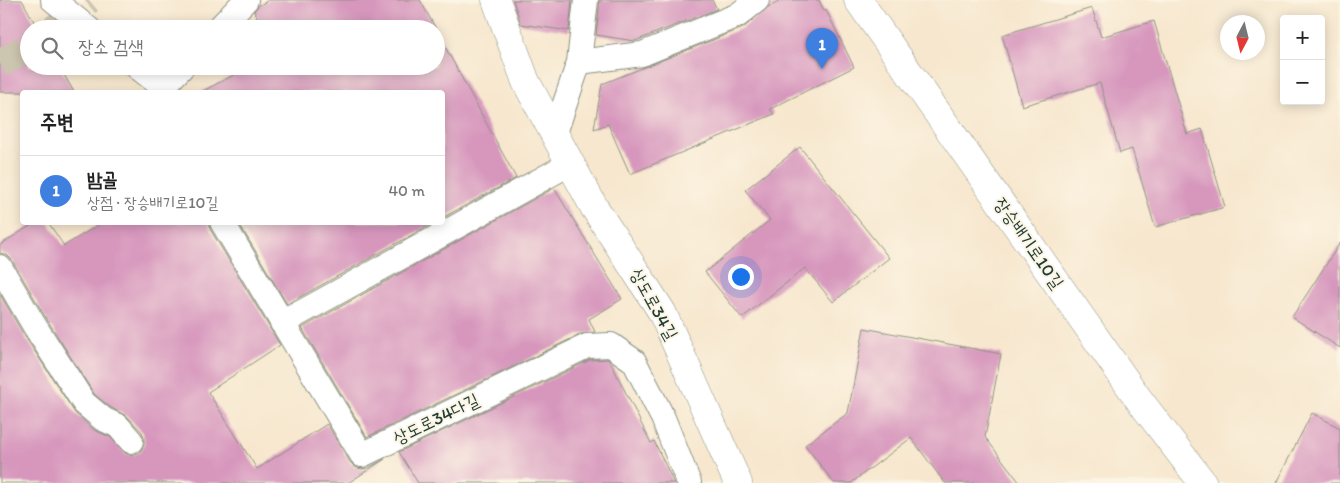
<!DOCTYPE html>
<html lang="ko">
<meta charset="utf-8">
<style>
body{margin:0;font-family:Itim,"Poor Story",sans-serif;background:#f6f6f6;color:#222}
.controls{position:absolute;right:15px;top:15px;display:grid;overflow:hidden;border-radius:5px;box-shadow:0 2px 12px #0003}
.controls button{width:45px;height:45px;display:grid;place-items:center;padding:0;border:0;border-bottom:1px solid #e0e0e0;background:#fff;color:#222;font:25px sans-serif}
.compass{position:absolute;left:1220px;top:15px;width:45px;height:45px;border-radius:50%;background:#fff;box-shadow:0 2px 12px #0003;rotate:187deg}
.you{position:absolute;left:740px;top:276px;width:18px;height:18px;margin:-12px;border:4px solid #fff;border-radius:50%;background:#1a73e8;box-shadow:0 0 0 8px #1a73e833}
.badge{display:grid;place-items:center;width:32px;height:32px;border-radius:50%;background:#1f6fb2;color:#fff;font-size:16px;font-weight:700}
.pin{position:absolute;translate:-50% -41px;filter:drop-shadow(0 1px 2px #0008)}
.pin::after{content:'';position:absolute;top:26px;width:18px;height:15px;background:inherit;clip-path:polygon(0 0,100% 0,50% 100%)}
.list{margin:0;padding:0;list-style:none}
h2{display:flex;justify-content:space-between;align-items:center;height:65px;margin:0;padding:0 20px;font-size:21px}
h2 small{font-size:16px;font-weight:400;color:#767676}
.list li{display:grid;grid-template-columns:32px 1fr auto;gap:15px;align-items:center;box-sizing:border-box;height:70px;padding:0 20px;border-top:1px solid #e0e0e0}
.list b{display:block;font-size:19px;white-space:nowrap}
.list p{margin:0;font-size:16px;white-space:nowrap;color:#767676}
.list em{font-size:16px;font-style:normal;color:#767676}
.icon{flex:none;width:28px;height:28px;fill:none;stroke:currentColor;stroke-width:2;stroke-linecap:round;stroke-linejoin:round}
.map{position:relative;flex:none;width:1340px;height:483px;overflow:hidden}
.search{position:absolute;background:#fff;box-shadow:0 2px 12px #0003;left:20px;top:20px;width:425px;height:55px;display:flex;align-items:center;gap:12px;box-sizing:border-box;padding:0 18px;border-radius:28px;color:#767676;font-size:19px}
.panel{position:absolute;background:#fff;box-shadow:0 2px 12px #0003;left:20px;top:90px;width:425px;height:135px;border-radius:5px}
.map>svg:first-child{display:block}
.building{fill:#d797bd}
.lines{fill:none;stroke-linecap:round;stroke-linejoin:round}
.secondary-tunnel{stroke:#ccc5af;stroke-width:28;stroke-dasharray:28 14;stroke-linecap:butt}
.service-casing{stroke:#8b9281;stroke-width:26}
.minor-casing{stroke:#8b9281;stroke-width:29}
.tertiary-casing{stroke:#8b9281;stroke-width:29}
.service{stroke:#fff;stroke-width:24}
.minor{stroke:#fff;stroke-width:28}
.tertiary{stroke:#fff;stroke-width:28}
.labels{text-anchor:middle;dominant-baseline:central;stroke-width:4;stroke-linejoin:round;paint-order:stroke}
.street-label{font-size:18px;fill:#1f3d34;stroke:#fcf5e5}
</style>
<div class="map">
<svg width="1340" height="483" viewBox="0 0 1340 483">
<rect width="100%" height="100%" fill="#fcf5e5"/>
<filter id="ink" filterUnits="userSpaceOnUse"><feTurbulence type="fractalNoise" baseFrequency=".02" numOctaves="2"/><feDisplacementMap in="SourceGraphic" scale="10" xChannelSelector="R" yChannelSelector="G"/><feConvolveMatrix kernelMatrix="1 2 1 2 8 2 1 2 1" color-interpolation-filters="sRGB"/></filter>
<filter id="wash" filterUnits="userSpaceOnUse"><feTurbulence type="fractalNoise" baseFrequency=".0096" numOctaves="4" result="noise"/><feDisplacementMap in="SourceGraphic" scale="20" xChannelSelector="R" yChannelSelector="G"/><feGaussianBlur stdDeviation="1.12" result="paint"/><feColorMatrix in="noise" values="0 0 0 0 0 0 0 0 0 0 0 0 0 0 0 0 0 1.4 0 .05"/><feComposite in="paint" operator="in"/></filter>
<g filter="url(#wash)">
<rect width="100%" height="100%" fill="#f7e7ce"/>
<g id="blocks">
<path class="building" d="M0,0H22L38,29H29V66H59L74,92H0Z
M269,0H420L436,29H246L244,26L258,18L254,11L258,6Z
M513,0H572L569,31L521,24Z
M600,0H712L717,9L635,41L596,35Z
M783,0H819L824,11L826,10L854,67L770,109L774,114L630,174L608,124L594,129L602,84L743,28L768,7Z
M1092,8L1101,37L1154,21L1187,134L1202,129L1225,207L1155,227L1132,149L1120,153L1100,83L1022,106L1002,35Z
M436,30L516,178L442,218V92H201L251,66H436Z
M800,147L889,258L833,302L805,268L742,318L705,272L770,220L745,190Z
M554,188L622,299L589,319L595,332L581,334L367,437L302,328Z
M36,222H48L64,246L103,222H208L210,229L280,345L208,392L257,469L327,424L350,462L355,467L361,469L368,468L385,459L348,483H0V294L22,332L75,413L94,430L110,437L126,454L133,455L140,452L144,445V438L142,432L128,417L110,407L94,394L46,318L12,260L7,255L0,253V245Z
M238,222H435L287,304Z
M1340,243V348L1292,317Z
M864,328L1001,354L985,437L1020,483H945L911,438L851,483H834L805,445L848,413Z
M607,359L610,361L651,443L654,441L674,483H418L399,452L590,360Z
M1312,413L1340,428V483H1276Z"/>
</g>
</g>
<g filter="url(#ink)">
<use href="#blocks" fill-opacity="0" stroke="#8b9281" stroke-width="1"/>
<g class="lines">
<path class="secondary-tunnel" d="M54,29L89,0
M0,64L29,46"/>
<defs>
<path id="service" d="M53,0L89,29
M218,29L246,0
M579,62L642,54L738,15L757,0
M136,66L163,87
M163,87L183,66
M555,133L579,62L586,0
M222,222L362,455L587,346L611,345L634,361L663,418L689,483
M0,267L34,325L84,403L103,419L118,426L131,441
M282,323L571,163"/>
<path id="minor" d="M858,0L1140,401L1203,483"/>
<path id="tertiary" d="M496,0L526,82L594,207L662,312L738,483"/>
</defs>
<use href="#service" class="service-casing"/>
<use href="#minor" class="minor-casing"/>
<use href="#tertiary" class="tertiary-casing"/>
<use href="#service" class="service"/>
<use href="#minor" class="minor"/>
<use href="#tertiary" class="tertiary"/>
</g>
</g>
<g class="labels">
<g class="street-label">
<text transform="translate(1029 243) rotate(55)">장승배기로10길</text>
<text transform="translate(654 304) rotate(61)">상도로34길</text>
<text transform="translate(436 419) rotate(-26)">상도로34다길</text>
</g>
</g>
</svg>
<div class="controls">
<button>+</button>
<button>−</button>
</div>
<svg class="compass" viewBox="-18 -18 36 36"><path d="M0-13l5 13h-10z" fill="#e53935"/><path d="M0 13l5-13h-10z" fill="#767676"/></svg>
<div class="you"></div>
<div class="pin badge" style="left:822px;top:69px;background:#3f7fe0">1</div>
<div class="search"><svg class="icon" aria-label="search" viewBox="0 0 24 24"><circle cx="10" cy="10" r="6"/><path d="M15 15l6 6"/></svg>장소 검색</div>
<section class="panel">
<h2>주변<small></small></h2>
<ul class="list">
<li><span class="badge" style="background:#3f7fe0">1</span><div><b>밤골</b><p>상점 · 장승배기로10길</p></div><em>40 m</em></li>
</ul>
</section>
</div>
